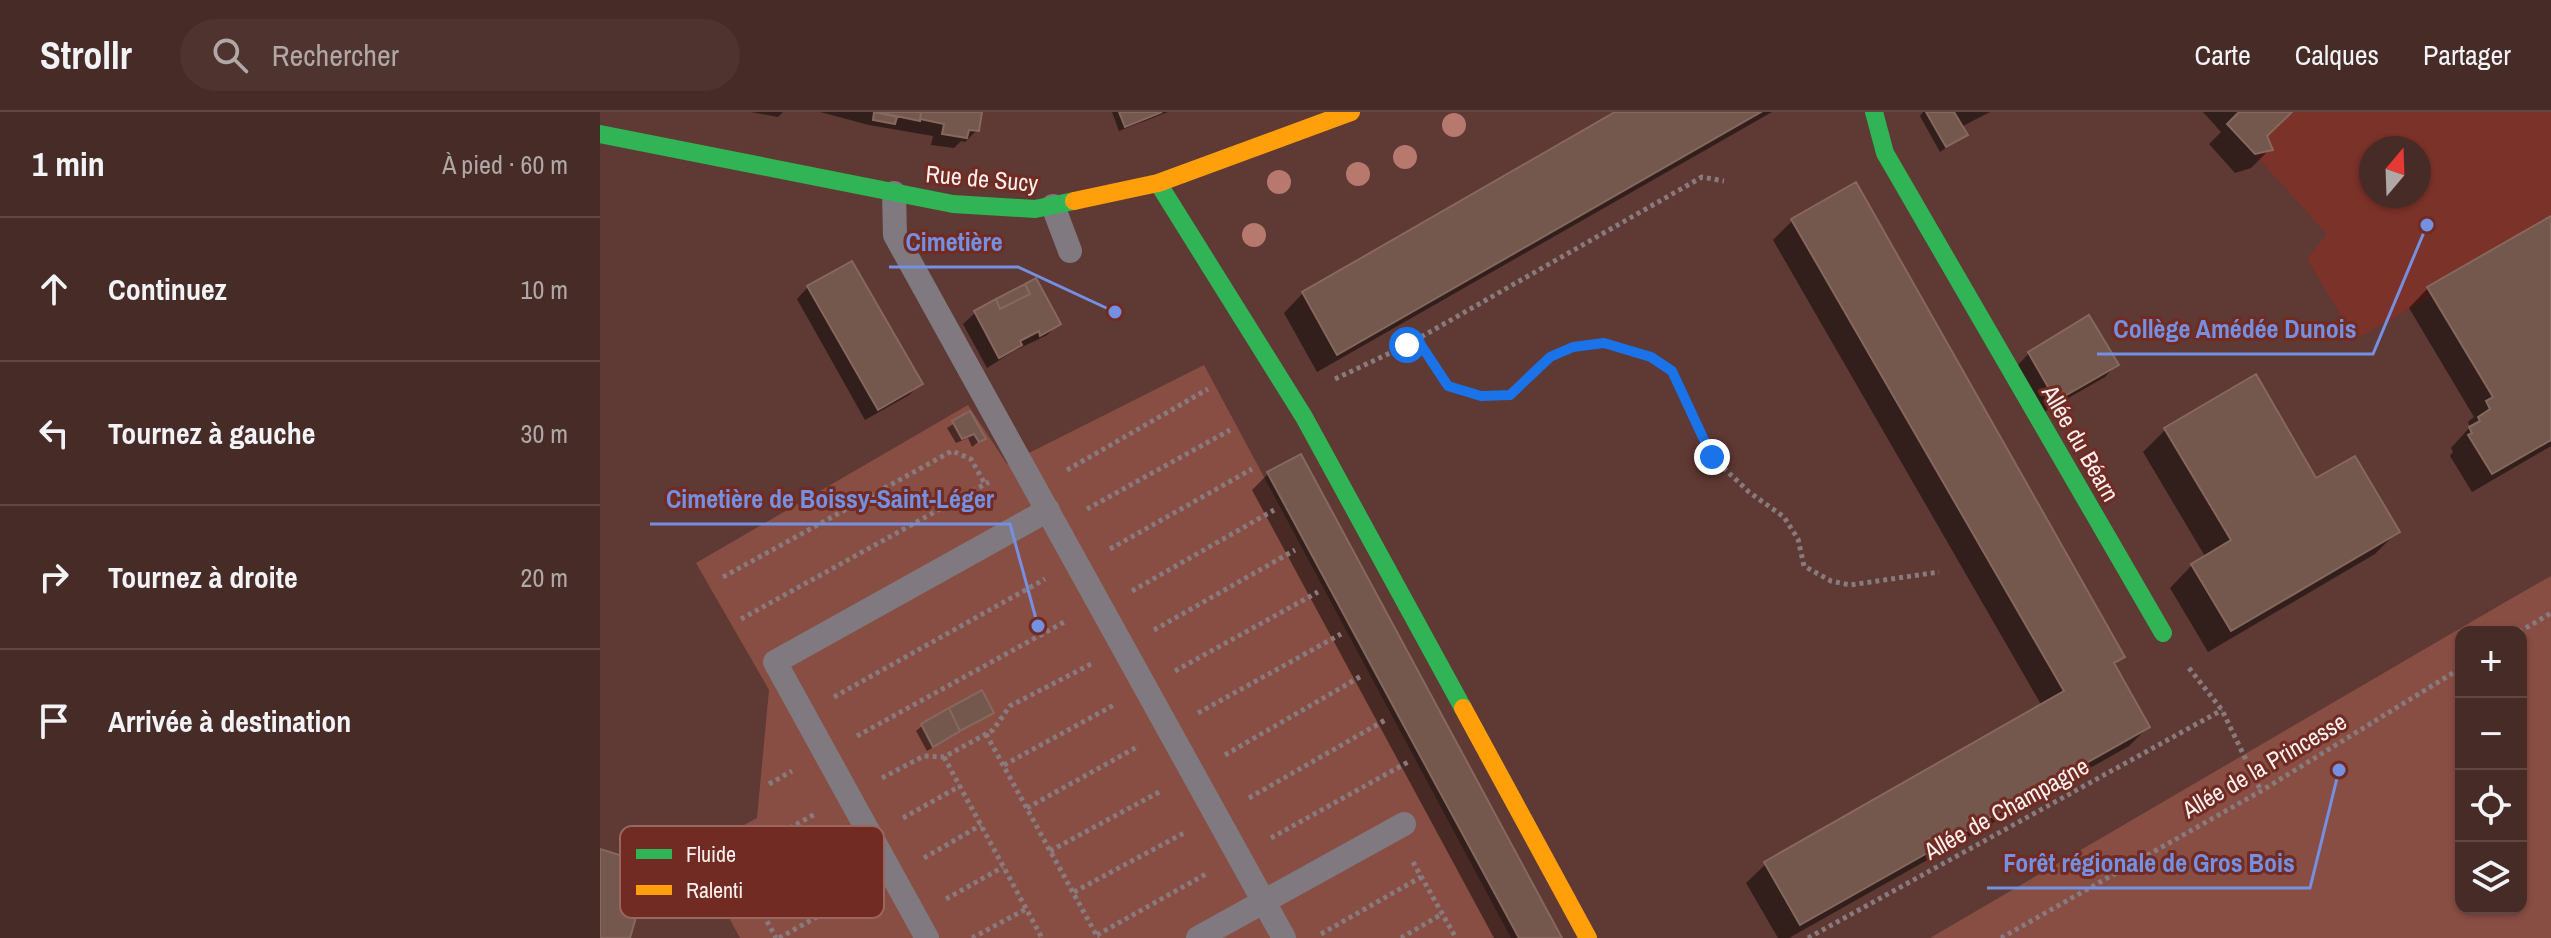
<!DOCTYPE html>
<html lang="fr">
<meta charset="utf-8">
<style>
body{margin:0;font-family:"Archivo Narrow",sans-serif;background:#4e332f;color:#f1f3f6}
.controls{position:absolute;right:24px;bottom:24px;display:grid;overflow:hidden;border-radius:16px;box-shadow:0 2px 6px #0004}
.controls button{width:72px;height:72px;display:grid;place-items:center;padding:0;border:0;border-bottom:2px solid #5f4744;background:#472b27;color:#f1f3f6;font:40px sans-serif}
.compass{position:absolute;left:1759px;top:24px;width:72px;height:72px;border-radius:50%;background:#472b27;box-shadow:0 2px 6px #0004;rotate:19deg}
.stop{position:absolute;width:24px;height:24px;margin:-18px;border:6px solid #1a73e8;border-radius:50%;background:#fff}
.stop.end{background:#1a73e8;border-color:#fff;box-shadow:0 2px 8px #0008}
.list{margin:0;padding:0;list-style:none}
h2{display:flex;justify-content:space-between;align-items:center;height:104px;margin:0;padding:0 32px;font-size:34px}
h2 small{font-size:26px;font-weight:400;color:#b0a7a7}
.list li{display:grid;grid-template-columns:52px 1fr auto;gap:24px;align-items:center;box-sizing:border-box;height:144px;padding:0 32px;border-top:2px solid #5f4744}
.list b{display:block;font-size:30px;white-space:nowrap}
.list em{font-size:26px;font-style:normal;color:#b0a7a7}
.icon{flex:none;width:44px;height:44px;fill:none;stroke:currentColor;stroke-width:2;stroke-linecap:round;stroke-linejoin:round}
.map{position:relative;flex:none;width:1951px;height:826px;overflow:hidden}
header{display:flex;align-items:center;gap:48px;box-sizing:border-box;height:112px;padding:0 40px;background:#472b27;border-bottom:2px solid #5f4744}
header strong{font-size:38px}
nav{display:flex;gap:44px;margin-inline-start:auto;font-size:28px}
.search{width:560px;height:72px;background:#4e332f;display:flex;align-items:center;gap:20px;box-sizing:border-box;padding:0 28px;border-radius:44px;color:#b0a7a7;font-size:30px}
main{display:flex}
aside{flex:1;background:#472b27}
.map>svg:first-child{display:block}
.built{fill:#7b3228;fill-rule:evenodd}
.green{fill:#884e44;fill-rule:evenodd}
.shadow{fill:#0007}
.building{fill:#74574d;stroke:#86685e;stroke-width:2}
.lines{fill:none;stroke-linecap:round;stroke-linejoin:round}
.path{stroke:#887a7d;stroke-width:5;stroke-dasharray:4 4;stroke-linecap:butt}
.lane{stroke:#80797f;stroke-width:24}
.fast{stroke:#30b455;stroke-width:18}
.slow{stroke:#ff9f0a;stroke-width:18}
.tree{fill:#b7786e}
.route{stroke:#1a73e8;stroke-width:10}
.labels{text-anchor:middle;dominant-baseline:central;stroke-width:6;stroke-linejoin:round;paint-order:stroke}
.street-label{font-size:24px;fill:#f9f0ef;stroke:#712b22}
.key{fill:#712b22;stroke:#9a6660;stroke-width:2}
.key-label{font-size:22px;fill:#f9f0ef}
.leader{fill:none;stroke:#758fe1;stroke-width:3}
.callout-dot{fill:#758fe1;stroke:#712b22;stroke-width:3}
.callout-label{font-size:26px;text-anchor:middle;font-weight:bold;fill:#758fe1;stroke:#712b22;stroke-width:6;stroke-linejoin:round;paint-order:stroke}
</style>
<header>
<strong>Strollr</strong>
<div class="search"><svg class="icon" aria-label="search" viewBox="0 0 24 24"><circle cx="10" cy="10" r="6"/><path d="M15 15l6 6"/></svg>Rechercher</div>
<nav><a>Carte</a><a>Calques</a><a>Partager</a></nav>
</header>
<main>
<aside>
<h2>1 min<small>À pied · 60 m</small></h2>
<ul class="list">
<li><svg class="icon" aria-label="ahead" viewBox="0 0 24 24"><path d="M12 20V5M6 11l6-6 6 6"/></svg><div><b>Continuez</b></div><em>10 m</em></li>
<li><svg class="icon" aria-label="left" viewBox="0 0 24 24"><path d="M17 20v-9H6M10 6l-5 5 5 5"/></svg><div><b>Tournez à gauche</b></div><em>30 m</em></li>
<li><svg class="icon" aria-label="right" viewBox="0 0 24 24"><path d="M7 20v-9h11M14 6l5 5-5 5"/></svg><div><b>Tournez à droite</b></div><em>20 m</em></li>
<li><svg class="icon" aria-label="arrive" viewBox="0 0 24 24"><path d="M6 21V4h12l-3 4 3 4H6"/></svg><div><b>Arrivée à destination</b></div></li>
</ul>
</aside>
<div class="map">
<svg width="1951" height="826" viewBox="0 0 1951 826">
<rect width="100%" height="100%" fill="#5f3934"/>
<path class="built" d="M1639,0H1951V104L1828,174L1833,184L1755,227L1707,147L1727,122L1627,12ZM1771,36H1819V84H1771Z"/>
<path class="green" d="M604,253L911,826H140L93,740L157,706L169,578L96,451L368,293L407,352Z
M1951,464V826H1330L1907,489ZM1861,520H1921V796H1861Z"/>
<path class="shadow" d="M151,0H183L178,5Z
M220,0H380L377,18L365,30L361,29L354,36L331,33L333,24L269,13Z
M512,0H568L519,19Z
M1019,0H1172L717,260L684,201L703,181Z
M1323,0H1390L1361,15L1365,23L1340,40L1320,4Z
M1603,0H1692L1665,24L1670,37L1651,56L1635,61L1609,32L1621,20Z
M1951,106V334L1872,380L1850,344L1853,340L1851,336L1870,315L1868,310L1874,305L1809,196L1828,176Z
M1193,108L1523,544L1514,554L1548,615L1529,634L1189,826H1178L1146,771L1166,752L1442,594L1173,128Z
M208,175L320,272L309,283L265,308L197,187Z
M375,201L458,212L447,223L414,239L387,256L363,212Z
M1429,241L1516,253L1505,265L1444,300L1418,253Z
M369,302L383,326L372,335L368,326L356,331L347,316Z
M1566,317L1797,420L1775,442L1608,540L1570,476L1592,453L1606,446L1543,340Z
M700,345L960,826H894L652,378L668,362Z
M392,600L327,639L316,619L322,614Z"/>
<path class="building" d="M274,0L297,5L295,12L273,8Z
M277,0H321L320,9Z
M321,0H382L379,19L369,18L367,26L342,22L344,12L320,7Z
M519,0H562L525,15Z
M1015,0H1161L737,243L702,180Z
M1326,0H1354L1368,23L1346,35Z
M1639,0H1692L1667,24L1673,38L1655,42L1627,12Z
M1256,70L1525,545L1514,551L1550,615L1200,813L1164,750L1464,579L1191,107Z
M1951,104V328L1892,362L1868,323L1872,321L1869,315L1880,309L1878,305L1890,297L1886,289L1893,285L1827,175Z
M252,149L323,272L278,298L207,174Z
M436,166L461,212L440,224L439,219L420,229L422,233L399,246L374,199L396,187L400,197L430,182L425,172Z
M425,172L430,182L400,197L396,187Z
M1489,203L1519,253L1456,289L1428,240Z
M1656,262L1716,366L1755,344L1800,420L1631,519L1591,452L1631,428L1564,316Z
M370,299L386,327L379,330L374,322L362,327L352,309Z
M701,342L962,826H919L798,603L667,360Z
M382,578L394,601L360,619L349,596Z
M349,596L360,619L333,635L321,612Z
M0,737L51,753L30,826H0Z"/>
<g class="lines">
<path class="path" d="M817,227L848,274L881,284L910,283L950,245L973,235L1004,231L1051,245L1072,259L1112,345L1149,380L1184,405L1198,427L1204,454L1231,469L1250,473L1339,460
M735,267L807,233L1102,65L1124,69
M467,358L608,277
M487,397L630,318
M510,437L652,357
M123,465L352,339L371,347L385,372
M532,479L674,398
M141,507L389,370
M554,518L695,438
M1919,520L1951,501
M1589,556L1622,598L1661,679
M575,559L718,480
M234,585L445,467
M598,601L741,522
M386,622L498,826
M257,624L466,509
M625,643L763,563
M344,645L442,826
M404,653L514,593
M282,666L324,644L344,645L386,622L393,618L410,594L493,551
M169,672L192,659
M649,686L787,607
M427,696L537,635
M303,706L360,674
M671,726L810,649
M125,732L176,826
M450,739L561,679
M324,746L381,713
M133,747L217,701
M813,750L856,826
M474,780L584,721
M346,787L403,755
M155,788L238,742
M721,822L821,765
M497,823L606,762
M179,826L262,780
M372,826L426,797
M801,826L842,802
M1208,826L1622,598
M1401,826L1661,679L1861,556"/>
<path class="lane" d="M294,81L295,123L684,826
M453,94L470,139
M327,826L175,550L448,398
M598,826L804,712"/>
<path class="fast" d="M1274,0L1285,41L1563,521
M0,22L353,92L435,97L474,89
M558,71L704,305L863,596"/>
<path class="slow" d="M474,89L558,71L751,0
M863,596L988,826"/>
</g>
<g class="tree">
<circle cx="854" cy="13" r="12"/>
<circle cx="805" cy="45" r="12"/>
<circle cx="758" cy="62" r="12"/>
<circle cx="679" cy="70" r="12"/>
<circle cx="654" cy="123" r="12"/>
</g>
<g class="lines">
<path class="route" d="M807,233L817,227L848,274L881,284L910,283L950,245L973,235L1004,231L1051,245L1072,259L1112,345"/>
</g>
<g class="labels">
<g class="street-label">
<text transform="translate(382 66) rotate(5)">Rue de Sucy</text>
<text transform="translate(1481 331) rotate(60)">Allée du Béarn</text>
<text transform="translate(1664 653) rotate(-30)">Allée de la Princesse</text>
<text transform="translate(1406 696) rotate(-29)">Allée de Champagne</text>
</g>
</g>
<rect x="20" y="714" width="264" height="92" rx="12" class="key"/>
<rect x="36" y="737" width="36" height="10" fill="#30b455"/>
<rect x="36" y="773" width="36" height="10" fill="#ff9f0a"/>
<g class="key-label">
<text x="86" y="750">Fluide</text>
<text x="86" y="786">Ralenti</text>
</g>
<path class="leader" d="M515 200L418 155H289M1827 113L1773 242H1497M438 514L410 412H50M1739 658L1710 776H1387"/>
<g class="callout-dot">
<circle cx="515" cy="200" r="8"/>
<circle cx="1827" cy="113" r="8"/>
<circle cx="438" cy="514" r="8"/>
<circle cx="1739" cy="658" r="8"/>
</g>
<g class="callout-label">
<text x="354" y="139">Cimetière</text>
<text x="1635" y="226">Collège Amédée Dunois</text>
<text x="230" y="396">Cimetière de Boissy-Saint-Léger</text>
<text x="1549" y="760">Forêt régionale de Gros Bois</text>
</g>
</svg>
<div class="controls">
<button>+</button>
<button>−</button>
<button><svg class="icon" aria-label="locate" viewBox="0 0 24 24"><circle cx="12" cy="12" r="6"/><path d="M12 2v4M12 18v4M2 12h4M18 12h4"/></svg></button>
<button><svg class="icon" aria-label="layers" viewBox="0 0 24 24"><path d="M12 4l9 5-9 5-9-5zM3 14l9 5 9-5"/></svg></button>
</div>
<svg class="compass" viewBox="-18 -18 36 36"><path d="M0-13l5 13h-10z" fill="#e53935"/><path d="M0 13l5-13h-10z" fill="#b0a7a7"/></svg>
<div class="stop" style="left:807px;top:233px"></div>
<div class="stop end" style="left:1112px;top:345px"></div>
</div>
</main>
